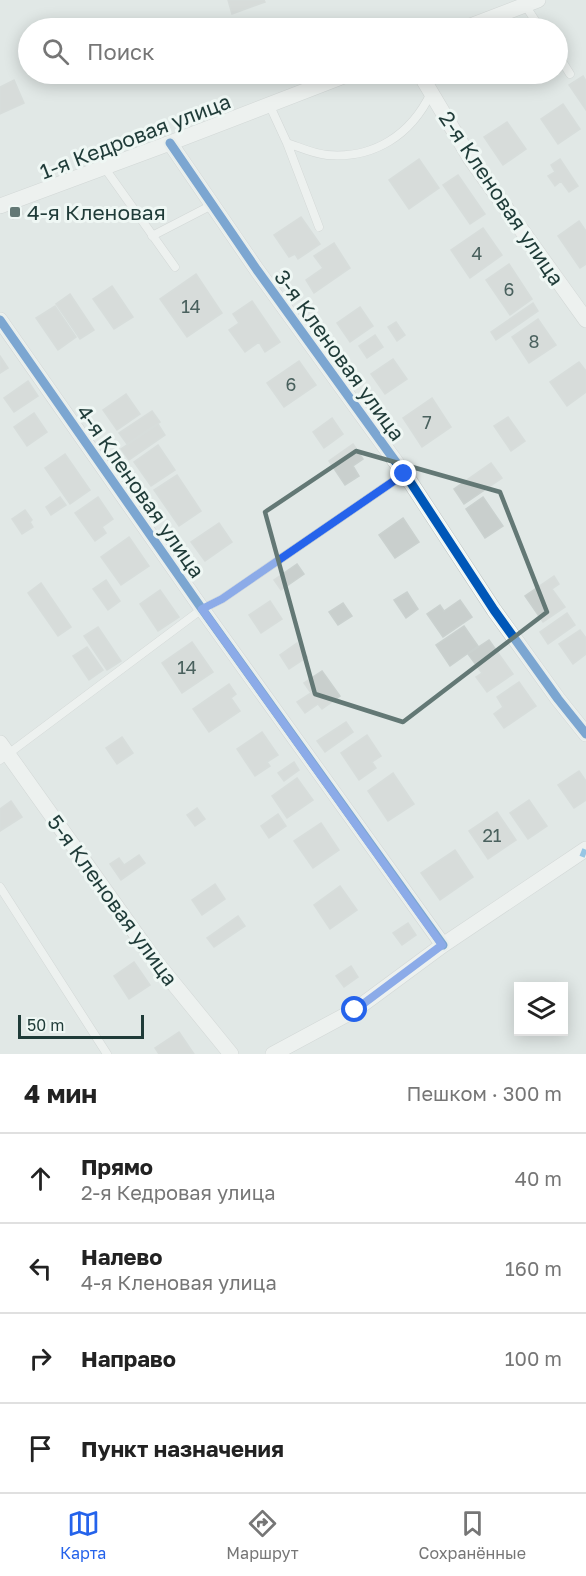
<!DOCTYPE html>
<html lang="ru">
<meta charset="utf-8">
<style>
body{margin:0;font-family:"Golos Text",sans-serif;background:#f2f2f2;color:#222}
.controls{position:absolute;right:18px;bottom:18px;display:grid;overflow:hidden;border-radius:0px;box-shadow:0 3px 15px #0003}
.controls button{width:54px;height:54px;display:grid;place-items:center;padding:0;border:0;border-bottom:2px solid #e0e0e0;background:#fff;color:#222;font:30px sans-serif}
.scale{position:absolute;left:18px;bottom:15px;width:126px;box-sizing:border-box;padding-left:6px;border:3px solid #1f3b38;border-top:0;font-size:16px;line-height:21px;white-space:nowrap;color:#1f3b38;-webkit-text-stroke:4px #eff7f4;paint-order:stroke}
.stop{position:absolute;width:18px;height:18px;margin:-14px;border:4px solid #2563eb;border-radius:50%;background:#fff}
.stop.end{background:#2563eb;border-color:#fff;box-shadow:0 2px 6px #0008}
.list{margin:0;padding:0;list-style:none}
h2{display:flex;justify-content:space-between;align-items:center;height:78px;margin:0;padding:0 24px;font-size:26px}
h2 small{font-size:20px;font-weight:400;color:#767676}
.list li{display:grid;grid-template-columns:39px 1fr auto;gap:18px;align-items:center;box-sizing:border-box;height:90px;padding:0 24px;border-top:2px solid #e0e0e0}
.list b{display:block;font-size:22px;white-space:nowrap}
.list p{margin:0;font-size:20px;white-space:nowrap;color:#767676}
.list em{font-size:20px;font-style:normal;color:#767676}
.icon{flex:none;width:33px;height:33px;fill:none;stroke:currentColor;stroke-width:2;stroke-linecap:round;stroke-linejoin:round}
.map{position:relative;flex:none;width:586px;height:1054px;overflow:hidden}
.search{position:absolute;background:#fff;box-shadow:0 3px 15px #0003;left:18px;right:18px;top:18px;height:66px;display:flex;align-items:center;gap:15px;box-sizing:border-box;padding:0 21px;border-radius:33px;color:#767676;font-size:22px}
.sheet{height:438px;background:#fff}
nav{display:flex;justify-content:space-around;align-items:center;box-sizing:border-box;height:84px;border-top:2px solid #e0e0e0;background:#fff;font-size:16px;color:#767676}
nav a{display:grid;justify-items:center;gap:3px}
nav .on{color:#2563eb}
.map>svg:first-child{display:block}
.building{fill:#c9cfcd;stroke:#cad1cf;stroke-width:1.5}
.lines{fill:none;stroke-linecap:round;stroke-linejoin:round}
.lane-casing{stroke:#bec5c3;stroke-width:9}
.street-casing{stroke:#bec5c3;stroke-width:16}
.lane{stroke:#fafcfb;stroke-width:8}
.street{stroke:#fafcfb;stroke-width:15}
.quiet{stroke:#3c9ee2;stroke-width:8;stroke-dasharray:15 8;stroke-linecap:butt}
.cycleway-casing{stroke:#eff7f4;stroke-width:13}
.cycleway{stroke:#0057b8;stroke-width:9}
.route{stroke:#2563eb;stroke-width:8}
.marked{fill:none;stroke:#637875;stroke-width:4.5;stroke-linejoin:round}
.poi-dot{fill:#637875;stroke:#eff7f4;stroke-width:2}
.labels{text-anchor:middle;dominant-baseline:central;stroke-width:6;stroke-linejoin:round;paint-order:stroke}
.number-label{font-size:18px;fill:#4a615e}
.street-label{font-size:21px;fill:#1f3b38;stroke:#eff7f4}
.poi-label{font-size:21px;fill:#1f3b38;stroke:#eff7f4;text-anchor:start}
</style>
<div class="map">
<svg width="586" height="1054" viewBox="0 0 586 1054">
<rect width="100%" height="100%" fill="#e1e8e6"/>
<path class="building" d="M228,0H264L265,2L232,14Z
M583,76L586,81V110L569,85Z
M14,80L24,103L0,114V87Z
M563,104L580,129L558,144L541,119Z
M507,122L526,149L503,165L484,137Z
M419,159L439,188L409,209L389,180Z
M560,159L578,186L569,192L561,181L555,186L548,176L555,172L551,165Z
M458,175L485,214L470,224L443,185Z
M20,206L23,214L13,219L10,210Z
M301,217L320,244L298,259L295,254L289,257L274,235Z
M579,221L586,231V264L580,268L558,236Z
M483,228L502,255L470,278L451,250Z
M334,243L350,268L314,293L306,280L323,268L314,256Z
M509,264L532,299L510,315L486,280Z
M196,274L222,313L187,337L160,299Z
M112,286L133,317L114,329L93,299Z
M70,294L94,330L80,339L56,304Z
M252,301L280,342L265,352L259,342L245,352L229,330L239,323L233,314Z
M533,303L538,311L496,340L491,332Z
M55,306L76,337L58,350L36,318Z
M360,307L373,326L350,342L337,323Z
M538,319L556,345L529,363L512,337Z
M396,322L405,335L397,341L388,327Z
M375,335L383,347L367,358L359,346Z
M0,356L8,368L0,373Z
M393,359L407,379L385,394L371,374Z
M299,361L316,385L284,407L267,383Z
M579,362L586,371V392L567,406L550,382Z
M28,381L38,396L14,412L4,398Z
M126,394L140,414L117,430L103,410Z
M432,398L451,427L422,447L403,418Z
M152,411L160,422L127,444L119,433Z
M34,413L47,432L27,446L14,427Z
M508,417L525,441L511,451L494,426Z
M332,418L343,434L324,448L313,432Z
M158,424L165,435L129,460L121,449Z
M353,444L363,459L353,466L359,476L345,485L329,461Z
M158,445L175,470L151,486L134,462Z
M65,454L90,490L70,504L45,468Z
M491,463L502,478L464,504L454,489Z
M177,475L201,511L179,526L154,490Z
M60,497L66,505L51,515L46,507Z
M98,497L113,519L102,527L106,533L95,541L75,513Z
M483,497L503,526L485,538L466,509Z
M25,510L32,520L30,522L33,527L22,534L12,519Z
M403,518L419,542L395,558L379,535Z
M219,523L232,542L205,561L191,542Z
M129,537L149,566L121,585L101,557Z
M297,564L304,574L281,590L274,580Z
M554,576L559,584L552,589L565,607L543,622L525,596Z
M106,580L120,601L108,610L93,589Z
M41,583L71,627L58,636L28,593Z
M160,590L179,617L158,631L140,604Z
M407,592L418,609L406,618L394,600Z
M460,600L472,617L443,637L427,614L440,605L444,611Z
M270,601L282,619L261,633L249,615Z
M343,603L352,616L338,625L329,612Z
M567,613L575,625L548,644L540,632Z
M464,626L478,646L450,666L436,645Z
M98,627L121,661L107,670L84,636Z
M580,630L586,638V654L573,664L559,644Z
M489,640L513,674L487,692L476,677L482,673L468,654Z
M192,642L213,672L182,693L162,663Z
M297,643L307,657L289,669L280,655Z
M87,647L103,670L89,680L73,656Z
M322,671L340,696L322,709L318,704L305,713L297,702L311,693L304,683Z
M519,682L536,706L504,728L494,714L503,707L497,697Z
M229,684L236,694L231,698L240,711L209,732L193,709Z
M346,722L353,732L325,752L317,741Z
M262,732L278,755L267,762L270,766L255,776L237,749Z
M367,735L381,756L372,762L376,768L359,780L341,753Z
M122,737L133,753L117,764L106,748Z
M294,762L299,770L284,781L278,773Z
M579,771L586,781V800L574,808L558,785Z
M393,773L414,804L388,821L368,791Z
M297,778L313,800L287,818L272,796Z
M529,800L547,826L528,839L510,813Z
M11,801L22,817L0,831V809Z
M197,808L205,819L195,826L187,815Z
M497,812L516,840L488,859L469,831Z
M278,814L286,826L269,838L261,826Z
M321,823L339,850L313,868L294,841Z
M455,850L473,877L440,900L421,873Z
M139,855L145,863L121,880L110,864L119,858L124,865Z
M215,884L225,899L202,915L192,900Z
M340,886L357,910L330,929L314,905Z
M238,916L245,926L214,947L207,938Z
M408,923L416,935L402,945L393,933Z
M134,962L150,985L129,999L114,976Z
M351,966L358,977L344,987L336,976Z
M179,1032L194,1054H159L155,1048Z"/>
<g class="lines">
<defs>
<path id="lane" d="M525,5L540,28
M558,55L570,74
M269,104L287,143L319,227
M287,143C299,147 314,154 327,155C374,159 411,135 431,93
M104,167L175,267
M152,236L212,205
M0,760L202,609L222,599L404,474
M0,887L107,1054"/>
<path id="street" d="M465,28L538,0
M420,74L470,158L586,320
M170,143L257,270L411,483L494,610L558,699L586,734
M0,206L170,143L349,74
M0,320L202,609L443,945
M0,743L156,962L231,1054
M273,1054L355,1010L443,945L586,849"/>
</defs>
<use href="#lane" class="lane-casing"/>
<use href="#street" class="street-casing"/>
<use href="#lane" class="lane"/>
<use href="#street" class="street"/>
<path class="quiet" d="M581,852L586,854"/>
<defs>
<path id="cycleway" d="M170,143L257,270L411,483L494,610L558,699L586,734
M0,320L202,609L443,945"/>
</defs>
<use href="#cycleway" class="cycleway-casing"/>
<use href="#cycleway" class="cycleway"/>
</g>
<g class="lines">
<path class="route" d="M355,1010L442,945L202,609L222,599L404,474"/>
</g>
<path d="M0 0H586V1054H0ZM356,451L500,492L547,612L403,722L315,694L265,512Z" fill="#e1e8e6" fill-opacity=".55" fill-rule="evenodd"/>
<path class="marked" d="M356,451L500,492L547,612L403,722L315,694L265,512Z"/>
<rect class="poi-dot" x="9" y="206" width="12" height="12" rx="3"/>
<g class="labels">
<g class="number-label">
<text x="477" y="253">4</text>
<text x="509" y="289">6</text>
<text x="191" y="306">14</text>
<text x="534" y="341">8</text>
<text x="291" y="384">6</text>
<text x="427" y="422">7</text>
<text x="187" y="667">14</text>
<text x="492" y="835">21</text>
</g>
<g class="street-label">
<text transform="translate(135 136) rotate(-21)">1-я Кедровая улица</text>
<text transform="translate(502 198) rotate(56)">2-я Кленовая улица</text>
<text transform="translate(340 355) rotate(54)">3-я Кленовая улица</text>
<text transform="translate(141 491) rotate(55)">4-я Кленовая улица</text>
<text transform="translate(113 900) rotate(54)">5-я Кленовая улица</text>
</g>
<g class="poi-label">
<text x="27" y="212">4-я Кленовая</text>
</g>
</g>
</svg>
<div class="controls">
<button><svg class="icon" aria-label="layers" viewBox="0 0 24 24"><path d="M12 4l9 5-9 5-9-5zM3 14l9 5 9-5"/></svg></button>
</div>
<div class="scale">50 m</div>
<div class="stop" style="left:355px;top:1010px"></div>
<div class="stop end" style="left:404px;top:474px"></div>
<div class="search"><svg class="icon" aria-label="search" viewBox="0 0 24 24"><circle cx="10" cy="10" r="6"/><path d="M15 15l6 6"/></svg>Поиск</div>
</div>
<section class="sheet">
<h2>4 мин<small>Пешком · 300 m</small></h2>
<ul class="list">
<li><svg class="icon" aria-label="ahead" viewBox="0 0 24 24"><path d="M12 20V5M6 11l6-6 6 6"/></svg><div><b>Прямо</b><p>2-я Кедровая улица</p></div><em>40 m</em></li>
<li><svg class="icon" aria-label="left" viewBox="0 0 24 24"><path d="M17 20v-9H6M10 6l-5 5 5 5"/></svg><div><b>Налево</b><p>4-я Кленовая улица</p></div><em>160 m</em></li>
<li><svg class="icon" aria-label="right" viewBox="0 0 24 24"><path d="M7 20v-9h11M14 6l5 5-5 5"/></svg><div><b>Направо</b></div><em>100 m</em></li>
<li><svg class="icon" aria-label="arrive" viewBox="0 0 24 24"><path d="M6 21V4h12l-3 4 3 4H6"/></svg><div><b>Пункт назначения</b></div></li>
</ul>
</section>
<nav>
<a class="on"><svg class="icon" aria-label="map" viewBox="0 0 24 24"><path d="M3 6l6-2 6 2 6-2v14l-6 2-6-2-6 2zM9 4v14M15 6v14"/></svg>Карта</a>
<a><svg class="icon" aria-label="directions" viewBox="0 0 24 24"><path d="M12 3l9 9-9 9-9-9zM9 14v-3h6M13 9l2 2-2 2"/></svg>Маршрут</a>
<a><svg class="icon" aria-label="saved" viewBox="0 0 24 24"><path d="M7 4h10v16l-5-4-5 4z"/></svg>Сохранённые</a>
</nav>
